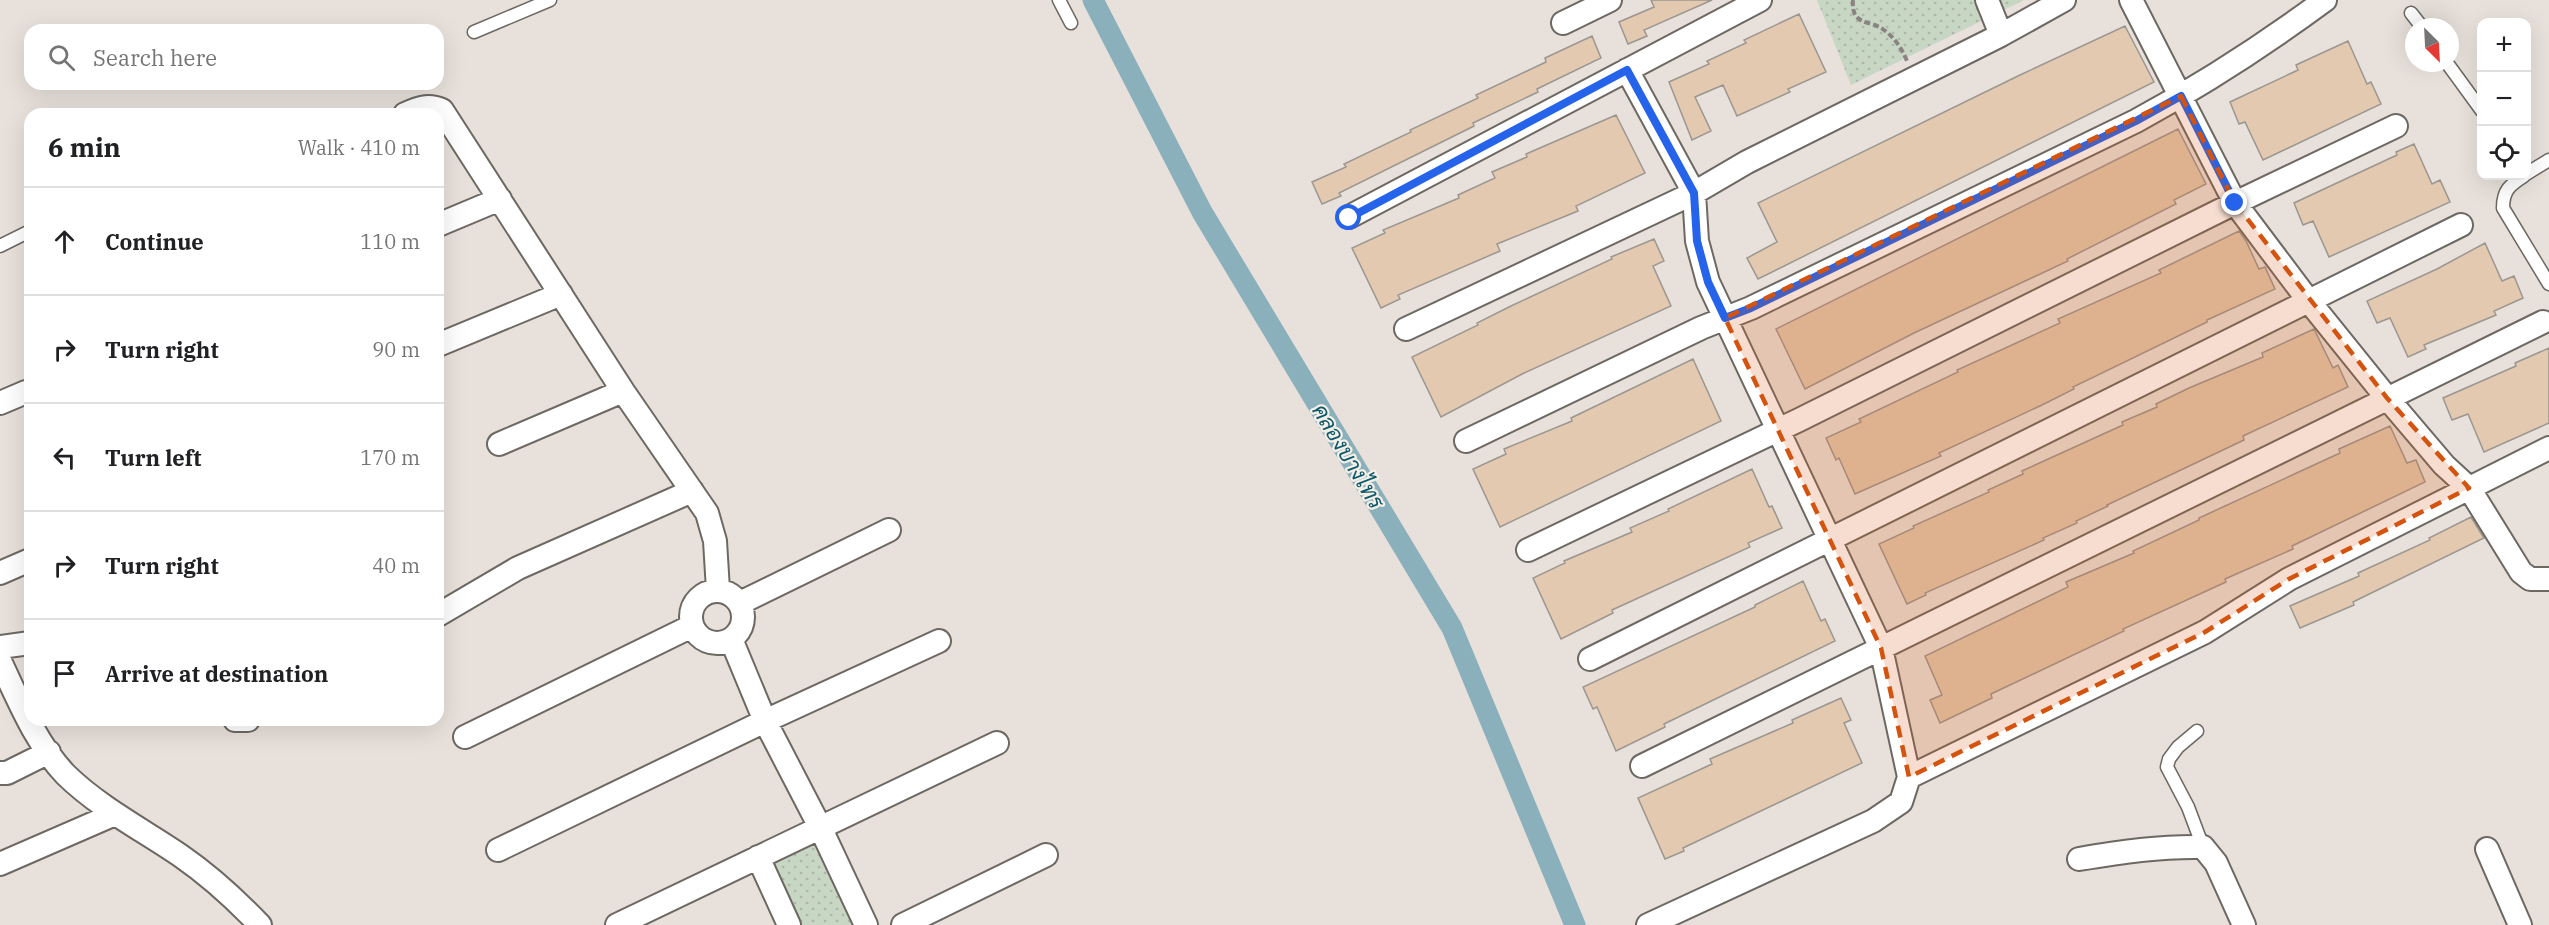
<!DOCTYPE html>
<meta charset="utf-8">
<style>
body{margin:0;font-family:"IBM Plex Serif",Sarabun,serif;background:#f2f2f2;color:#202124}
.controls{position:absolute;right:18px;top:18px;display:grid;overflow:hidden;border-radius:12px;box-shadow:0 6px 24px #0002}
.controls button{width:54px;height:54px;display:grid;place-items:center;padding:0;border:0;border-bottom:2px solid #e0e0e0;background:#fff;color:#202124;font:30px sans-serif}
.compass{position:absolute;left:2405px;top:18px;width:54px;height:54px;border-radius:50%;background:#fff;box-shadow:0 6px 24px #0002;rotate:156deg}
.stop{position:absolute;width:18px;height:18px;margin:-14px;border:4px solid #2563eb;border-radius:50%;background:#fff}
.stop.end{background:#2563eb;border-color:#fff;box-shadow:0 2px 6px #0008}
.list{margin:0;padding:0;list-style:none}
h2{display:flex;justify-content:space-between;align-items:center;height:78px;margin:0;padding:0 24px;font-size:26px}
h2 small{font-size:20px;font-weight:400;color:#757577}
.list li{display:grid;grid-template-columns:39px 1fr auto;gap:18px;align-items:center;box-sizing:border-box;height:108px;padding:0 24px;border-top:2px solid #e0e0e0}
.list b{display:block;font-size:22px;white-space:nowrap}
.list em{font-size:20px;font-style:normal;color:#757577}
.icon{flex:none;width:33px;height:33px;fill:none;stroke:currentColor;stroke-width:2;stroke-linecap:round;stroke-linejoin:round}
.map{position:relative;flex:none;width:2549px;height:925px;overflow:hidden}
.search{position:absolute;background:#fff;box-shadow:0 6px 24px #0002;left:24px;top:24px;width:420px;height:66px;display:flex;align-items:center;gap:15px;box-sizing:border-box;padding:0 21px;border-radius:18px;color:#757577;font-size:22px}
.panel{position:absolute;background:#fff;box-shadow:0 6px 24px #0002;left:24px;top:108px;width:420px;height:618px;border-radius:18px}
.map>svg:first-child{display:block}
.park{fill:url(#park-dots)}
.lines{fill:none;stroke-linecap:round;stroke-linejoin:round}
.canal{stroke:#8ab0bc;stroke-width:21}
.building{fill:#e2c9af;stroke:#9c9690;stroke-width:1.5}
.lane-casing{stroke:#6d6862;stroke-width:15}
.street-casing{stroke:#6d6862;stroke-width:26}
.path{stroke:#898480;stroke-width:4;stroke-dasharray:6 3;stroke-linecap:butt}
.lane{stroke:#fff;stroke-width:12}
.street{stroke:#fff;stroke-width:22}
.route{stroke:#2563eb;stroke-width:8}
.marked{fill:#d4530e;fill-opacity:0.2;stroke:#d4530e;stroke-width:4.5;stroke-dasharray:12 8;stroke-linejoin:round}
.labels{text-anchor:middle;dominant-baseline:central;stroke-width:4.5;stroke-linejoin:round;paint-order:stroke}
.water-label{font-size:22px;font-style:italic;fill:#0b596c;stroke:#f5efe8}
</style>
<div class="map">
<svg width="2549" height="925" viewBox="0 0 2549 925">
<defs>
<pattern id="park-dots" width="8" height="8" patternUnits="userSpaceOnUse" patternTransform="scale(1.5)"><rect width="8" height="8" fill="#c8d6c4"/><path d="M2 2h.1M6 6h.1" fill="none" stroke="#acb7a8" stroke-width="1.8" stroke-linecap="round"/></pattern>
</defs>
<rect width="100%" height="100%" fill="#e8e1db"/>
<path class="park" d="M1817,0H2024L1851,85Z
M821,829L866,925H783L748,860Z"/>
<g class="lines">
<path class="canal" d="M1093,0L1202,212L1452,628L1575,925"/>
</g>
<path class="building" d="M1651,0H1712L1644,30L1647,36L1628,44L1619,22L1654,7Z
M1799,14L1826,72L1788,89L1790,92L1737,116L1723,85L1695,97L1711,131L1692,140L1669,82L1709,64L1707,61L1746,43L1744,40Z
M2125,26L2154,82L1758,279L1747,258L1777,242L1758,203L2020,75Z
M1592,36L1601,58L1537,89L1538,92L1473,123L1474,126L1339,193L1341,196L1322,204L1312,182L1346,167L1344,164L1411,132L1410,130L1478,98L1476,95L1546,62L1545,58Z
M2348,41L2367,84L2371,82L2381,104L2263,160L2245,122L2239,124L2230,102L2298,70L2296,65Z
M1616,115L1645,173L1576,206L1578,211L1497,244L1500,251L1398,295L1400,299L1381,308L1352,248L1385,233L1383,230L1459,198L1458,195L1495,178L1492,172L1527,157L1526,154Z
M2178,129L2206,184L2174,200L2176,204L2067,259L2068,261L1914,333L1805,389L1776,329Z
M2414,144L2432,184L2440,180L2450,202L2329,257L2313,221L2303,225L2294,203L2397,155L2396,152Z
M2239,231L2246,241L2259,269L2265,267L2275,289L2207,320V322L2073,387L2074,389L2042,405L1939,453L1941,456L1855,494L1839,458L1836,460L1826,438L1861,422L1859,419L1958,372L1957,370L2060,323L2058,319L2161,273L2159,270Z
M1654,239L1664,261L1653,266L1671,306L1524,373L1441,417L1412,357L1478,325L1477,323L1511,306L1612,259L1611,257Z
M2485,243L2502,281L2514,276L2523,298L2494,311L2496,315L2424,345L2426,349L2408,357L2390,318L2377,323L2367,301L2437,269Z
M2314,329L2333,368L2338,365L2348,387L2243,436L2244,440L2107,505L2108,506L2076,521L2077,523L2043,538L2044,540L1925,593L1926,595L1907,604L1879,544L1914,528L1913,526L1989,492L1988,490L2023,474L2022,471L2123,425L2122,422L2157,407L2156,404L2189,388L2263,357L2262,353Z
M2549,348V423L2484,452L2468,414L2452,420L2443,398L2516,366L2515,363Z
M1693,359L1721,421L1500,527L1473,469L1506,454L1504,449L1572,421L1571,418Z
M2390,426L2407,463L2416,460L2425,482L2292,546L2293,549L2225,579L2226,582L2123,629L2124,631L1991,694L1992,698L1940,723L1930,700L1942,695L1925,656L2068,587L2066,582L2134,553L2133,551L2199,520V518L2340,453L2339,449Z
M1752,469L1769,507L1772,506L1782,528L1748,543L1750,547L1612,610L1613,613L1561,639L1533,578L1565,563L1564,561L1632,532L1630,528L1669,511L1668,509Z
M2471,517L2484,538L2353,602L2354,605L2300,628L2290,606L2359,576L2358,573L2430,540L2429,538Z
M1803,581L1821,621L1825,619L1835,641L1664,724L1665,727L1616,751L1597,707L1593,709L1583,687L1755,607V605Z
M1841,698L1851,720L1844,723L1862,763L1683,848L1684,851L1665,859L1638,798L1712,764L1710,759L1793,723L1792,720Z"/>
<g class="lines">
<defs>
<path id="lane" d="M1059,0L1071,23
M2411,13L2422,27
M474,32L550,0
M2447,63L2482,111
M2526,174L2549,160
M2524,176C2510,185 2503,190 2503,208L2549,284
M0,246L30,231
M2197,731L2178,747L2169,759L2167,767L2188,807L2203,847"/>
<path id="street" d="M1987,0L2001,35
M2131,0L2235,203L2308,300L2387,398L2444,465L2469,488L2521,572L2530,579H2549
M1563,23L1610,0
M1627,70L1694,193L1697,241L1708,282L1881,648L1909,777L1901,802L1873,821L1648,925
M405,114C418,108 428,104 442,110L623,391L707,513L715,541L718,590
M1349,217L1760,0
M438,225L500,199
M1406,329L1694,193L1747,162L2001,35L2064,0
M438,345L561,294
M0,403L26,392
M1466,441L1701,328L1751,308L2136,121C2202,85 2264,45 2325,0
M499,444L623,391
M1528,550L1799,420L2235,203L2396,126
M0,573L30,560
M691 617a26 26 0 1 1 52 0a26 26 0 1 1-52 0Z
M740,603L889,530
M438,615L518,568L692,491
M731,639L765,721L821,829L866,925
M0,647L30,643
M1590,659L2461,225
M0,661C18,699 36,744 66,775C100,808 143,830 181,856C210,876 236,900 260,925
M235,720H248
M465,737L692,626
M1642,766L2543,322
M0,773H7L49,752
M1909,777L2205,632L2289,579L2549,448
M2487,849L2520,925
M498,850L765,721L939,641
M758,857L789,925
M2079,859C2121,852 2161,846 2203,847L2216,863L2244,925
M0,864L115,814
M617,925L997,743
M903,925L1046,855"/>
</defs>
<use href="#lane" class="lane-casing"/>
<use href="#street" class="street-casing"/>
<path class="path" d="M1853,0C1851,27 1870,19 1884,30C1895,38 1902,49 1907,61"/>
<use href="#lane" class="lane"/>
<use href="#street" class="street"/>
</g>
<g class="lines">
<path class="route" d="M1349,218L1627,70L1694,193L1697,241L1708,282L1725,318L1751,308L2136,121L2181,96L2235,203"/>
</g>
<path class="marked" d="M2181,96L2235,203L2387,398L2469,488L2289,579L2205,632L1909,777L1881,648L1725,318Z"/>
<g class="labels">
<g class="water-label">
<text transform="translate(1349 456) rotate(59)">คลองบางไทร</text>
</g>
</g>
</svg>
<div class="controls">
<button>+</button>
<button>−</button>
<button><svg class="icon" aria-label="locate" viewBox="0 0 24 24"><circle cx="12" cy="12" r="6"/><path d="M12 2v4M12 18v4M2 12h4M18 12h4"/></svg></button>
</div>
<svg class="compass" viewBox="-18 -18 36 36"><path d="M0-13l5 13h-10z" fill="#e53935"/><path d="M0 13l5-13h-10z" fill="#757577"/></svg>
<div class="stop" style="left:1349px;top:218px"></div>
<div class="stop end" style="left:2235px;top:203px"></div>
<div class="search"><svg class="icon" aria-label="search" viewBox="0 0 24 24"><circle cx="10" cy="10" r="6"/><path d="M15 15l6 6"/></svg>Search here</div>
<section class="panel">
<h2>6 min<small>Walk · 410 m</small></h2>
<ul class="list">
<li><svg class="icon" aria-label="ahead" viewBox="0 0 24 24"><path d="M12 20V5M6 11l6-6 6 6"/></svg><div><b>Continue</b></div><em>110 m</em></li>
<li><svg class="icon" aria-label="right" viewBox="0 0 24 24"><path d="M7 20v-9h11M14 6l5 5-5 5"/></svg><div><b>Turn right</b></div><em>90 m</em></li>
<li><svg class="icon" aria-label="left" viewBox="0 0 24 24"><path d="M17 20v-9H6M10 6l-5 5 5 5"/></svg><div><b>Turn left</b></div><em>170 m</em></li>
<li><svg class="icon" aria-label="right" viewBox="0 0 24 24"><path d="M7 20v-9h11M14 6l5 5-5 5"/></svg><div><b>Turn right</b></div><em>40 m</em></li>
<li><svg class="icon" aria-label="arrive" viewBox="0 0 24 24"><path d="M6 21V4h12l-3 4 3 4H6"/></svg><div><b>Arrive at destination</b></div></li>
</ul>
</section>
</div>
